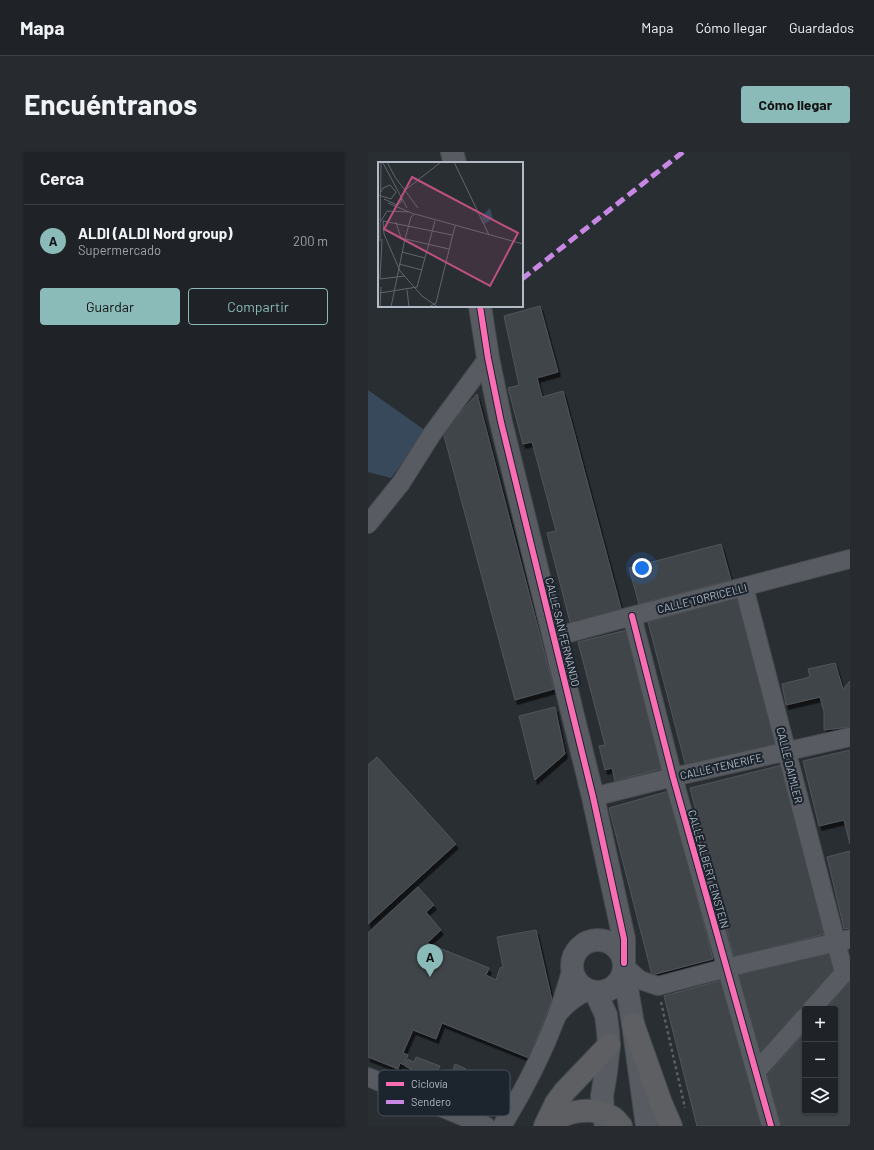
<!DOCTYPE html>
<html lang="es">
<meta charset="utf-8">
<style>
body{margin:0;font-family:Barlow,sans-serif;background:#272a2e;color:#f1f3f6}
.controls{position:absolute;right:12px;bottom:12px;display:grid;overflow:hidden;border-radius:4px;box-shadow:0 1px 3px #0004}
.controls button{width:36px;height:36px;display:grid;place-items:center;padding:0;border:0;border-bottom:1px solid #3c3f43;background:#1f2226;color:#f1f3f6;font:20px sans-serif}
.you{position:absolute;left:274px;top:416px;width:14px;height:14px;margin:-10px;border:3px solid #fff;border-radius:50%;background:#1a73e8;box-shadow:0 0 0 6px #1a73e833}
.badge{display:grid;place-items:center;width:26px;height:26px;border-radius:50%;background:#8bbbb9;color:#111;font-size:13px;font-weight:700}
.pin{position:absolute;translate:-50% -33px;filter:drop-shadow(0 1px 2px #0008)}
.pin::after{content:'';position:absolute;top:21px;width:14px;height:12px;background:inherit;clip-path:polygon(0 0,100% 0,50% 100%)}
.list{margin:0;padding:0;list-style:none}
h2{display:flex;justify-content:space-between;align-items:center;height:52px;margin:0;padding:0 16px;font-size:17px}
h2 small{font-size:13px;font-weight:400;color:#a1a4a7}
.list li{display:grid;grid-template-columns:26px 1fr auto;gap:12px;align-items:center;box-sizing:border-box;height:72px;padding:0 16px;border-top:1px solid #3c3f43}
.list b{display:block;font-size:15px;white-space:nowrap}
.list p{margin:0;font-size:13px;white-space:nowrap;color:#a1a4a7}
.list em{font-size:13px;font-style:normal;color:#a1a4a7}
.actions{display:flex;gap:8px;padding:12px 16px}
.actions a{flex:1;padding:9px 0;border:1px solid #8bbbb9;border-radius:4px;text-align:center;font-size:14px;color:#8bbbb9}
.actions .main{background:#8bbbb9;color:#111}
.icon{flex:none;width:22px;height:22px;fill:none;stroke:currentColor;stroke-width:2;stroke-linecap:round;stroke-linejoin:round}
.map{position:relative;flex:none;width:482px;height:974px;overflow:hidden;border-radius:4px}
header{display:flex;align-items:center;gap:24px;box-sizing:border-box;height:56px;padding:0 20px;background:#1f2226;border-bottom:1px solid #3c3f43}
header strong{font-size:19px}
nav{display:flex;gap:22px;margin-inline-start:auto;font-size:14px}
.intro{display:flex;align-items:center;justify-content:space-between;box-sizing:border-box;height:96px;padding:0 24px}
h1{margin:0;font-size:28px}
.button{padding:10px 18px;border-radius:4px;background:#8bbbb9;color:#111;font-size:14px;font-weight:700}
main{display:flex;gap:24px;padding:0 24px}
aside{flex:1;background:#1f2226;border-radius:4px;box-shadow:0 1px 3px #0004}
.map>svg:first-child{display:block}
.water{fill:#38495c}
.building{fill:#41454a;stroke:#50555b;filter:url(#shadow)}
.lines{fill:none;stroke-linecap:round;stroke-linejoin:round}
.minor-casing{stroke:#464a4e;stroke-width:20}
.tertiary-casing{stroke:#464a4e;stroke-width:24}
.motorway-casing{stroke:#454a4f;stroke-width:24}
.path{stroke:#5b6066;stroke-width:2.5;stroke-dasharray:3 3;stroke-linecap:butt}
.minor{stroke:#585c62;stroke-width:18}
.tertiary{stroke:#585c62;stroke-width:22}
.motorway{stroke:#5d5f63;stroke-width:22}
.quiet{stroke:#c787e3;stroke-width:5;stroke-dasharray:10 5;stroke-linecap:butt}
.cycleway-casing{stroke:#1c242e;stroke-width:8}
.cycleway{stroke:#f96db3;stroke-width:6}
.labels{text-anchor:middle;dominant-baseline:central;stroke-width:4;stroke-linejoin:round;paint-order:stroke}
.street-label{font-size:11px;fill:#b2bac5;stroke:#1c242e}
.inset-road{fill:none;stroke:#60666d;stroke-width:1}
.view{fill:#bc5180;fill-opacity:0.15;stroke:#bc5180;stroke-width:2}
.inset-edge{fill:none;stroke:#b2bac5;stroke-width:2}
.key{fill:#1c242e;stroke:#49515b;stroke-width:1}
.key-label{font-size:11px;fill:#b2bac5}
</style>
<header>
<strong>Mapa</strong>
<nav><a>Mapa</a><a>Cómo llegar</a><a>Guardados</a></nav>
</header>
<div class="intro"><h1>Encuéntranos</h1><a class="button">Cómo llegar</a></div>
<main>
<aside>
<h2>Cerca<small></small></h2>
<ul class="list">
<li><span class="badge">A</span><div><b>ALDI (ALDI Nord group)</b><p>Supermercado</p></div><em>200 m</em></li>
</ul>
<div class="actions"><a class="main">Guardar</a><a>Compartir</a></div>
</aside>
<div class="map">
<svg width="482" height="974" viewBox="0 0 482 974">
<defs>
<filter id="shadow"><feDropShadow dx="2.5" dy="4.5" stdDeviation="0" flood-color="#0009"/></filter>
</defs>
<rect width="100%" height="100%" fill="#292e33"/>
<path class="water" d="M0,238L58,279L23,326L0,320Z"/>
<path class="building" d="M172,154L190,220L169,226L174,245L195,239L254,460L203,474L179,381L188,379L164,290L155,292L140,236L151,233L136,164Z
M109,242L186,537L147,548L75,280Z
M353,392L363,428L271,452L261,416Z
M369,446L408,592L318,615L280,470Z
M259,478L296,616L247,629L244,616L237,618L231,594L237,593L210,490Z
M467,511L475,537L482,529V575L456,578V560L452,545L418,553L414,532L442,525L440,517Z
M187,555L197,602L167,628L151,564Z
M482,598V692L476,668L451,674L435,609Z
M9,605L88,692L0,772V613Z
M414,613L457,782L366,805L322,636Z
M301,639L345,807L284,823L241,656Z
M482,699V776L476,777L459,705Z
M50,735L66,753L58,760L73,778L59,791L121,816L118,823L128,828L132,816L135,815L129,785L168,778L184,848L161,906L74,871L68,887L45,878L35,901L40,903L36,913L32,911L30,917L0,905V781Z
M462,798L468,822L392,904L370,823Z
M354,828L394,974H329L296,844Z
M482,829V974H413L399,924L437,880V959H467V857H457Z
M48,905L72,914L67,925L88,934L85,940L40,922L43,917L37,914L40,907L46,910Z
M87,912L98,917L94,925L84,921Z"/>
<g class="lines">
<defs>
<path id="minor" d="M0,372L33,331L64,282L120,206
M376,435L476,821L444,857
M264,464L305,625L403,974
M186,485L264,464L482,407
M225,645L305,625L482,585
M257,815L272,828L290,834L358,816L482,787
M190,862C198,852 209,844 220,839
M388,920L437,865
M0,925L118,974
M134,974C155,940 174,903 188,866C194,850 199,833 204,816"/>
<path id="tertiary" d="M84,0L87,11
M112,154L120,206L133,270L225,645L256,787V811
M204 814a26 26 0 1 1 52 0a26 26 0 1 1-52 0Z
M256,819L265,872L279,974
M228,841L238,863L240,879L241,893L238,920L234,944L235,961L238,974"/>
<path id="motorway" d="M265,872L293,951L303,974
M178,972C197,960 222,953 244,965C248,967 250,971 253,974
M177,974L188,951L197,939L241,893"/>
</defs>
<use href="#minor" class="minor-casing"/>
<use href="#tertiary" class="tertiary-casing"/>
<use href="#motorway" class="motorway-casing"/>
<path class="path" d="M293,850L317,956"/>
<use href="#minor" class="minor"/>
<use href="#tertiary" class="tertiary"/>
<use href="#motorway" class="motorway"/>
<path class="quiet" d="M154,127L315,0"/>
<defs>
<path id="cycleway" d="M112,154L120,206L133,270L225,645L256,787V811
M264,464L305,625L403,974"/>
</defs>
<use href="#cycleway" class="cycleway-casing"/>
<use href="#cycleway" class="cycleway"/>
</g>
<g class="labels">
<g class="street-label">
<text transform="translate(334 446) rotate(-14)">CALLE TORRICELLI</text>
<text transform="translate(195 480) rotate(76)">CALLE SAN FERNANDO</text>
<text transform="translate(422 613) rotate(76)">CALLE DAIMLER</text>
<text transform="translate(353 614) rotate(-13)">CALLE TENERIFE</text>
<text transform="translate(341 717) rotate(74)">CALLE ALBERT EINSTEIN</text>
</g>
</g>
<g transform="translate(10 10)">
<rect width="145" height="145" fill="#292e33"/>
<path d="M112,46L115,57L106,62L103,55Z" fill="#38495c"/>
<path class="inset-road" d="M9,0L17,15L40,46M76,0L111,73M5,1L29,46M26,29L63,0M0,33L13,37L18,30L12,23L5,26L3,30M6,37L19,43L23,40L24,35M10,41L36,52M37,52L145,82M3,59L9,49L30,50M18,60L23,76L71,87M4,77L2,117L27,114M2,79L3,0M24,90L47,96M21,102L44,108M29,128L31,145M2,131L39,125L57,59M2,145L3,125M13,145L27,77L33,55L37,52M51,145L58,141L77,64M60,145L44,134L22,109L6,72L5,59L74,73"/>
<path class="view" d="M34,15L140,71L112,124L6,67Z"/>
<rect width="145" height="145" class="inset-edge"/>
</g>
<rect x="10" y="918" width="132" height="46" rx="6" class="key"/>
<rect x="18" y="930" width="18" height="4" fill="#f96db3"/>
<rect x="18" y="948" width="18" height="4" fill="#c787e3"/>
<g class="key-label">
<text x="43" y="936">Ciclovía</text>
<text x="43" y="954">Sendero</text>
</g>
</svg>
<div class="controls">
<button>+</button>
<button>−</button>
<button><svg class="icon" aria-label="layers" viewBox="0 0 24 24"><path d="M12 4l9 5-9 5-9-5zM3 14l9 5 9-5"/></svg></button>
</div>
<div class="you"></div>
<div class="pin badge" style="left:62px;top:825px">A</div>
</div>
</main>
